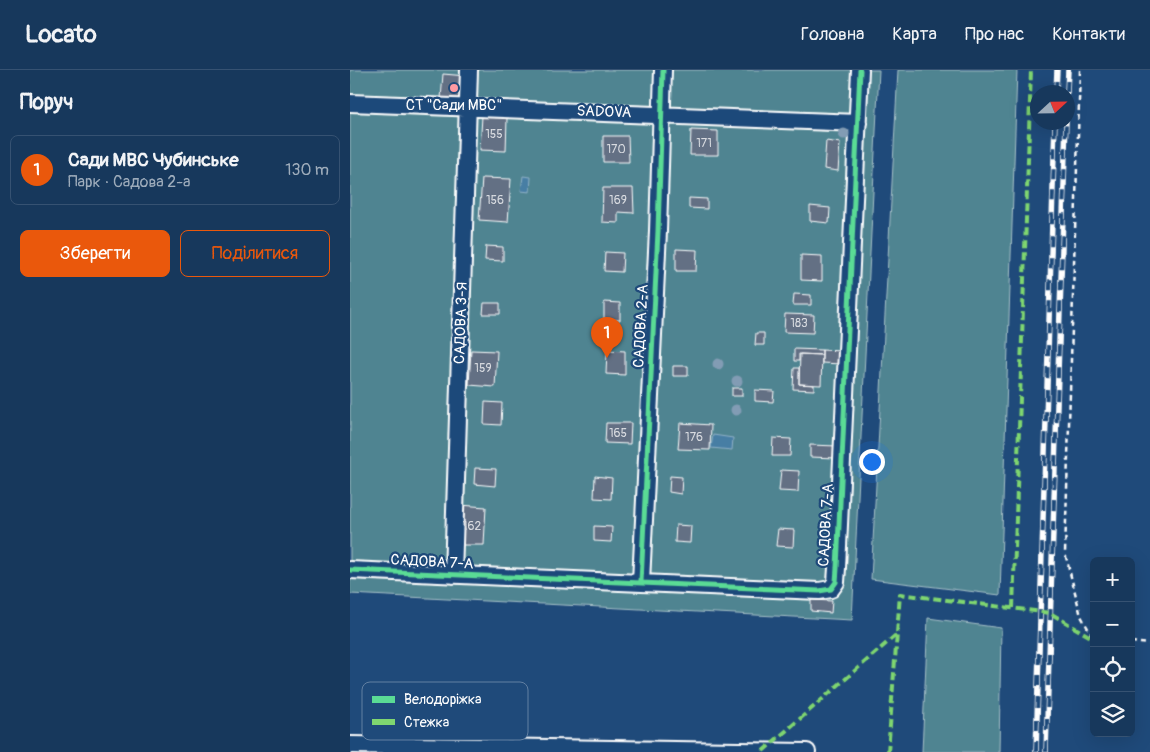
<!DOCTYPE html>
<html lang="uk">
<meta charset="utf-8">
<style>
body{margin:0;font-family:Pangolin,sans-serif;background:#244365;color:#f1f3f6}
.controls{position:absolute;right:15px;bottom:15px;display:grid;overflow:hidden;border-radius:8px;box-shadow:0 5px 20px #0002}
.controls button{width:45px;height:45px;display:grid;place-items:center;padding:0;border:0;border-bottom:1px solid #365272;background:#17385c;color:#f1f3f6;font:25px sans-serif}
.compass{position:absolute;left:680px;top:15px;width:45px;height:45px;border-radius:50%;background:#17385c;box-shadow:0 5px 20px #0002;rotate:68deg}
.you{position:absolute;left:521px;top:391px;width:18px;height:18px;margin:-12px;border:4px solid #fff;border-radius:50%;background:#1a73e8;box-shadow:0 0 0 8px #1a73e833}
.badge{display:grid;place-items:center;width:32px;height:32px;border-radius:50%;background:#ea580c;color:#fff;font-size:16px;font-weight:700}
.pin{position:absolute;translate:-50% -41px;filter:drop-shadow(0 1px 2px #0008)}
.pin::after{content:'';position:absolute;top:26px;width:18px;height:15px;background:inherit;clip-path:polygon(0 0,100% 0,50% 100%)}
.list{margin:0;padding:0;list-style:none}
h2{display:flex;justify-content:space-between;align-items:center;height:65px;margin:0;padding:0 20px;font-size:21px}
h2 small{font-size:16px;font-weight:400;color:#9eacbb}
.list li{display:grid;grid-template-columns:32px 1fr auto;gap:15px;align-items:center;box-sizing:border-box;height:70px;margin:0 10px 10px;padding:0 10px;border:1px solid #365272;border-radius:8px}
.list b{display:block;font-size:19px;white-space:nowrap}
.list p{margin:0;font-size:16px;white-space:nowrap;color:#9eacbb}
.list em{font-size:16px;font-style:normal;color:#9eacbb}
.actions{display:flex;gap:10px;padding:15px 20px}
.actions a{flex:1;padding:11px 0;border:1px solid #ea580c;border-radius:8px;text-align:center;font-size:18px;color:#ea580c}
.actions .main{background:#ea580c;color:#fff}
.icon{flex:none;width:28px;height:28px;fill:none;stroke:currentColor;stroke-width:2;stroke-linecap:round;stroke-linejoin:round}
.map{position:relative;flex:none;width:800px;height:682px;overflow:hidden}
header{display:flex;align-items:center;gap:30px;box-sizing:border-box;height:70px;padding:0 25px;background:#17385c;border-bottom:1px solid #365272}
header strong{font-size:24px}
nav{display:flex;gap:28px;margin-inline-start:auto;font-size:18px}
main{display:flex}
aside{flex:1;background:#17385c}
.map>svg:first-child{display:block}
.green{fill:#508491;stroke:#a8c2c8}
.water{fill:#477ea4;stroke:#91b2c8}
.building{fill:#646f84;stroke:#fff}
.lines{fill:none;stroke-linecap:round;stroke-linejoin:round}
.minor-casing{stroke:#fff;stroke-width:20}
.path{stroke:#fff;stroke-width:2.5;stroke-dasharray:5 4;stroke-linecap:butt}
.minor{stroke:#1f4a7a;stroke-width:16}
.rail-casing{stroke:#fff;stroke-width:5.5}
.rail{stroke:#1f4a7a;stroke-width:4;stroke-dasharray:11;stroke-linecap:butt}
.quiet{stroke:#7fd670;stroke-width:4;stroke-dasharray:8 4;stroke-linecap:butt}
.cycleway-casing{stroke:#1f4a7a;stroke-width:8}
.cycleway{stroke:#5adb95;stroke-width:5}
.tree{fill:#829cb4}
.poi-dot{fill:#ff9aa2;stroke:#1f4a7a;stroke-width:2}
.labels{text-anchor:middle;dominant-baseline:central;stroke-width:4.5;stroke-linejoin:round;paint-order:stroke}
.number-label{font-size:12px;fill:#d8dbe0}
.poi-label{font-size:15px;fill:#fff;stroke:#1f4a7a}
.street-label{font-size:15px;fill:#fff;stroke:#1f4a7a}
.key{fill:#1f4a7a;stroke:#6280a2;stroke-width:1}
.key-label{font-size:14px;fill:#fff}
</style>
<header>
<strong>Locato</strong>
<nav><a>Головна</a><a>Карта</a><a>Про нас</a><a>Контакти</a></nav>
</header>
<main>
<aside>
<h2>Поруч<small></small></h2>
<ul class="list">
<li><span class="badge">1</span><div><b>Сади МВС Чубинське</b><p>Парк · Садова 2-а</p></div><em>130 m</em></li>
</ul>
<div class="actions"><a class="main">Зберегти</a><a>Поділитися</a></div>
</aside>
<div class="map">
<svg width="800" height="682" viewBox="0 0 800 682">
<rect width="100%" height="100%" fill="#1f4a7a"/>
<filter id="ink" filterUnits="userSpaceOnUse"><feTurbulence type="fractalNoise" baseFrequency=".02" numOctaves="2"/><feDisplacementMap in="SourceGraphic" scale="10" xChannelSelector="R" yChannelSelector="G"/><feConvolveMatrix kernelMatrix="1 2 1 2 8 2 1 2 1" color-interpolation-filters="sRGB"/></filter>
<g filter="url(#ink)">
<path class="green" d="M0,0H529L502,550L0,524Z
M548,0H667L650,525L521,509Z
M578,548L651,558L649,682H572Z"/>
<path class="water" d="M173,106L181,107L180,122L171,121Z
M363,365L383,368L382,380L361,378Z"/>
<path class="building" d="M93,4L116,6L114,31L91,29Z
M132,46L157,48L156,81L130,80Z
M341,60L368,61V85H340Z
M253,66H278L279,92H253Z
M476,71L490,73L488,101L474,99Z
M132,108L161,109L158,152L129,150Z
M253,118H283L284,143L268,142V153L252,152Z
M339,128L357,129V139L339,138Z
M460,136L480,138L479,153L460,151Z
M136,176L153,177V191L135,190Z
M326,179L347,180L346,201H326Z
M255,182L273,183L272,202L254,201Z
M451,185L472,186V211L451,210Z
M444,224L461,225V235H443Z
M254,232L270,233V250L254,249Z
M134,233H150V244H133Z
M435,244L464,245L463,263L434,262Z
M406,263H414V275H405Z
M444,279L472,280V285L449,284V291H444Z
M121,280L147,281L145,317L119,315Z
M257,280L275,281V305L256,304Z
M472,280L491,281V294L472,293Z
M450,284L472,285L471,315L449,314Z
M323,296H338V306H323Z
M444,298H449V314L464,315V320L443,319Z
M382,318H392V326H382Z
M405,320L424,321L423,332L405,331Z
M135,332L152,333L151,355L134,354Z
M256,353H281L280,374L255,373Z
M330,353L361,355L360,380L328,379Z
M423,368L441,369L440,386H422Z
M460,375L487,376L486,388L460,387Z
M125,398L146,399L145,416L124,414Z
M431,400L449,401L448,422L429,421Z
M245,406L262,408L261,429L244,428Z
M320,406L332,407L331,424L319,422Z
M110,435L136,437L134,475H109Z
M326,455L341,456L340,473L325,472Z
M244,456L262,457L261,472L244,471Z
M428,459L444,460L443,477L426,476Z
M461,530L482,531L481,543L461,541Z"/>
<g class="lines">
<defs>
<path id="minor" d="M0,33L508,53
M0,500L469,521L481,519L486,512L487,498L510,0
M103,505L119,0
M291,512L308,161L313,0
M0,675L457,682"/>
</defs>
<use href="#minor" class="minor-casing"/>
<path class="path" d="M730,0L715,483L731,546L744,569
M781,572L800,574"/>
<use href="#minor" class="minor"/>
<defs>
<path id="rail" d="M706,22L707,0
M717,22L718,0
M686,682L705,52
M696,682L716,52"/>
</defs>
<use href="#rail" class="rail-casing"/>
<use href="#rail" class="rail"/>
<path class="quiet" d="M663,538L681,0
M413,681L547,564
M538,682L550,524L700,543L744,569"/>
<defs>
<path id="cycleway" d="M0,500L469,521L481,519L486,512L487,498L510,0
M291,512L308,161L313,0"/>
</defs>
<use href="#cycleway" class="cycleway-casing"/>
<use href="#cycleway" class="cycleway"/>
</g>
<g class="tree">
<circle cx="494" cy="64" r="5.5"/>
<circle cx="368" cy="294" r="5.5"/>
<circle cx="387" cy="311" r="5.5"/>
<circle cx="386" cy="340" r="5.5"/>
</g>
</g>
<circle class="poi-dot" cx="104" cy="18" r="5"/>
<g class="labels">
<g class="number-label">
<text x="144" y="64">155</text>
<text x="354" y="73">171</text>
<text x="266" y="79">170</text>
<text x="145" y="130">156</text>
<text x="268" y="130">169</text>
<text x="449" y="253">183</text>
<text x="133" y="298">159</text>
<text x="268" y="363">165</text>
<text x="344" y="367">176</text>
<text x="122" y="456">162</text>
</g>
<g class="poi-label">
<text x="104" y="35">СТ "Сади МВС"</text>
</g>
<g class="street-label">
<text transform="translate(254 42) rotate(2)">SADOVA</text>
<text transform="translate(111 253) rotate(-88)">САДОВА 3-Я</text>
<text transform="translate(291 256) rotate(-87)">САДОВА 2-А</text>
<text transform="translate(476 455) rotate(-87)">САДОВА 7-А</text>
<text transform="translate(82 492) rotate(3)">САДОВА 7-А</text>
</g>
</g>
<rect x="12" y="612" width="166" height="58" rx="8" class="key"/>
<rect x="22" y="626" width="23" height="7" fill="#5adb95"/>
<rect x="22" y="649" width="23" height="6" fill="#7fd670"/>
<g class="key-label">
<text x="54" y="634">Велодоріжка</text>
<text x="54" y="657">Стежка</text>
</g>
</svg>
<div class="controls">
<button>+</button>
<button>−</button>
<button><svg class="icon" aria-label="locate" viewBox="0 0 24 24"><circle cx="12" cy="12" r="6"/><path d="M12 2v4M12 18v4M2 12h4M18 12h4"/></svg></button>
<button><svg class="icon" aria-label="layers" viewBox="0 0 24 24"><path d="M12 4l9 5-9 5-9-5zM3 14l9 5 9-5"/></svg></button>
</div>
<svg class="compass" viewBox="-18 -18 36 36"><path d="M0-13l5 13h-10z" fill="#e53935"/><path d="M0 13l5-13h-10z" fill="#9eacbb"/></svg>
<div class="you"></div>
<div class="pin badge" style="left:257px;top:288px">1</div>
</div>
</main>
